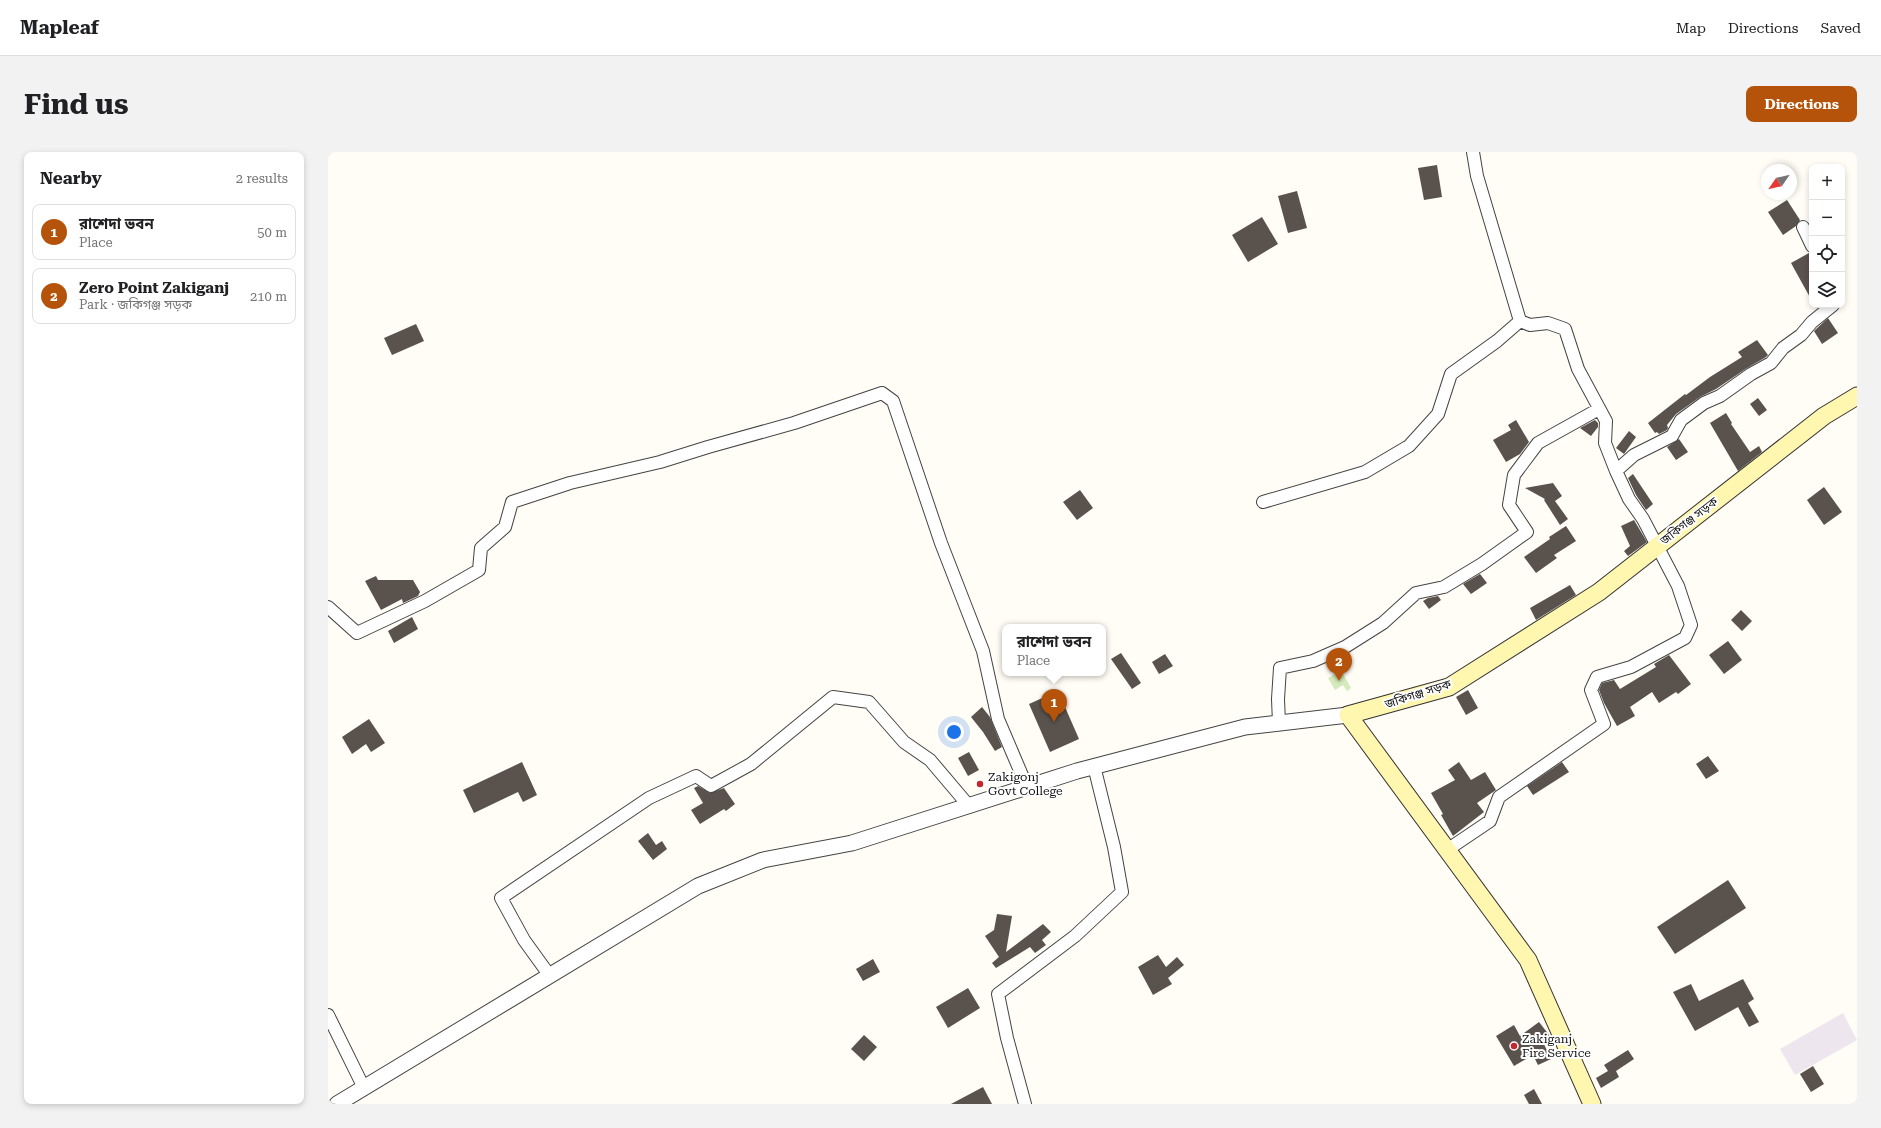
<!DOCTYPE html>
<meta charset="utf-8">
<style>
body{margin:0;font-family:"Roboto Serif","Noto Sans Bengali",serif;background:#f2f2f2;color:#202124}
.controls{position:absolute;right:12px;top:12px;display:grid;overflow:hidden;border-radius:8px;box-shadow:0 2px 6px #0003}
.controls button{width:36px;height:36px;display:grid;place-items:center;padding:0;border:0;border-bottom:1px solid #e0e0e0;background:#fff;color:#202124;font:20px sans-serif}
.compass{position:absolute;left:1433px;top:12px;width:36px;height:36px;border-radius:50%;background:#fff;box-shadow:0 2px 6px #0003;rotate:236deg}
.you{position:absolute;left:626px;top:580px;width:14px;height:14px;margin:-10px;border:3px solid #fff;border-radius:50%;background:#1a73e8;box-shadow:0 0 0 6px #1a73e833}
.badge{display:grid;place-items:center;width:26px;height:26px;border-radius:50%;background:#b45309;color:#fff;font-size:13px;font-weight:700}
.pin{position:absolute;translate:-50% -33px;filter:drop-shadow(0 1px 2px #0008)}
.pin::after{content:'';position:absolute;top:21px;width:14px;height:12px;background:inherit;clip-path:polygon(0 0,100% 0,50% 100%)}
.popup{position:absolute;left:674px;top:472px;width:104px;height:52px;box-sizing:border-box;display:grid;place-content:center;border-radius:8px;background:#fff;filter:drop-shadow(0 1px 3px #0005);font-size:13px;white-space:nowrap;color:#757577}
.popup b{font-size:15px;color:#202124}
.popup::after{content:'';position:absolute;left:50%;top:100%;margin-left:-8px;border:8px solid transparent;border-top-color:#fff}
.list{margin:0;padding:0;list-style:none}
h2{display:flex;justify-content:space-between;align-items:center;height:52px;margin:0;padding:0 16px;font-size:17px}
h2 small{font-size:13px;font-weight:400;color:#757577}
.list li{display:grid;grid-template-columns:26px 1fr auto;gap:12px;align-items:center;box-sizing:border-box;height:56px;margin:0 8px 8px;padding:0 8px;border:1px solid #e0e0e0;border-radius:8px}
.list b{display:block;font-size:15px;white-space:nowrap}
.list p{margin:0;font-size:13px;white-space:nowrap;color:#757577}
.list em{font-size:13px;font-style:normal;color:#757577}
.icon{flex:none;width:22px;height:22px;fill:none;stroke:currentColor;stroke-width:2;stroke-linecap:round;stroke-linejoin:round}
.map{position:relative;flex:none;width:1529px;height:952px;overflow:hidden;border-radius:8px}
header{display:flex;align-items:center;gap:24px;box-sizing:border-box;height:56px;padding:0 20px;background:#fff;border-bottom:1px solid #e0e0e0}
header strong{font-size:19px}
nav{display:flex;gap:22px;margin-inline-start:auto;font-size:14px}
.intro{display:flex;align-items:center;justify-content:space-between;box-sizing:border-box;height:96px;padding:0 24px}
h1{margin:0;font-size:28px}
.button{padding:10px 18px;border-radius:8px;background:#b45309;color:#fff;font-size:14px;font-weight:700}
main{display:flex;gap:24px;padding:0 24px}
aside{flex:1;background:#fff;border-radius:8px;box-shadow:0 2px 6px #0003}
.map>svg:first-child{display:block}
.industrial{fill:#eee6ef}
.green{fill:#d5ebbd}
.building{fill:#5a524d}
.lines{fill:none;stroke-linecap:round;stroke-linejoin:round}
.minor-casing{stroke:#444;stroke-width:14}
.tertiary-casing{stroke:#444;stroke-width:17}
.secondary-casing{stroke:#333;stroke-width:19}
.minor{stroke:#fff;stroke-width:12}
.tertiary{stroke:#fff;stroke-width:15}
.secondary{stroke:#fff6b0;stroke-width:17}
.poi-dot{fill:#c4262e;stroke:#fff;stroke-width:1.5}
.labels{text-anchor:middle;dominant-baseline:central;stroke-width:4;stroke-linejoin:round;paint-order:stroke}
.street-label{font-size:12px;fill:#111;stroke:#fff}
.poi-label{font-size:12px;fill:#111;stroke:#fff;text-anchor:start}
</style>
<header>
<strong>Mapleaf</strong>
<nav><a>Map</a><a>Directions</a><a>Saved</a></nav>
</header>
<div class="intro"><h1>Find us</h1><a class="button">Directions</a></div>
<main>
<aside>
<h2>Nearby<small>2 results</small></h2>
<ul class="list">
<li><span class="badge">1</span><div><b>রাশেদা ভবন</b><p>Place</p></div><em>50 m</em></li>
<li><span class="badge">2</span><div><b>Zero Point Zakiganj</b><p>Park · জকিগঞ্জ সড়ক</p></div><em>210 m</em></li>
</ul>
</aside>
<div class="map">
<svg width="1529" height="952" viewBox="0 0 1529 952">
<rect width="100%" height="100%" fill="#fffdf5"/>
<path class="industrial" d="M1515,861L1529,888L1467,923L1452,897Z"/>
<path class="green" d="M1013,518L1023,536L1019,539L1015,533L1007,538L1000,526Z"/>
<path class="building" d="M1109,13L1114,45L1096,48L1090,16Z
M969,39L979,76L960,81L950,44Z
M1459,48L1472,68L1468,74L1455,83L1440,60Z
M934,65L950,92L920,110L904,83Z
M1481,101H1484V149L1463,111Z
M1500,166L1510,181L1494,192L1486,179Z
M88,172L96,189L64,203L56,186Z
M1429,188L1440,203L1438,205L1419,216L1388,237L1372,245L1348,262L1339,273L1340,276L1339,278L1331,282L1329,280L1327,281L1320,271L1357,242L1358,243L1382,225L1414,205L1410,200Z
M1430,246L1439,258L1431,264L1422,252Z
M1398,261L1404,271L1403,272L1422,300L1431,294L1434,300L1410,319L1382,271Z
M1188,268L1201,290L1192,302L1178,310L1165,288L1183,278L1180,273Z
M1267,268L1270,271V275L1263,284L1252,276Z
M1301,279L1308,285L1296,302L1288,296Z
M1351,287L1360,300L1348,308L1339,295Z
M1305,322L1325,352L1318,358L1308,343L1300,326Z
M1225,331L1234,344L1227,349L1240,367L1232,373L1216,348L1217,347L1197,336Z
M1496,335L1514,360L1496,373L1479,348Z
M752,338L765,356L749,368L735,350Z
M1306,368L1319,390L1300,404L1296,399L1302,394L1293,374Z
M1238,374L1248,389L1226,403L1229,406L1208,421L1196,405L1222,387L1221,385Z
M1152,422L1159,431L1143,442L1135,432Z
M48,424L50,428H85L92,440L90,444L75,451L74,447L53,458L37,429Z
M1242,433L1248,443L1208,468L1202,456Z
M1110,444L1113,448L1101,457L1095,449L1100,446Z
M1413,458L1424,469L1414,479L1403,468Z
M84,465L90,477L66,491L60,479Z
M1400,489L1414,508L1396,522L1381,503Z
M793,501L813,531L804,537L783,507Z
M837,502L845,514L831,522L824,510Z
M1341,503L1363,532L1350,542L1348,540L1331,551L1324,540L1302,555L1307,564L1289,574L1276,551L1271,538L1274,531L1286,528L1292,537L1328,515L1326,512Z
M1140,538L1150,556L1138,563L1128,545Z
M730,539L751,587L722,600L701,552Z
M654,555L662,565L674,595L667,599L655,580L643,565Z
M41,567L57,591L43,600L38,592L24,602L14,585Z
M641,600L651,618L640,624L630,606Z
M1380,604L1391,619L1378,627L1368,612Z
M194,610L209,643L195,650L190,640L146,661L135,638Z
M1131,610L1143,628L1157,620L1168,638L1149,651L1156,660L1125,684L1113,663L1115,662L1103,641L1127,628L1120,618Z
M1234,610L1241,620L1205,643L1199,634Z
M370,634L382,641L396,636L407,652L398,659L396,657L372,672L363,658L375,651L366,636Z
M320,681L328,693L334,689L339,697L325,708L310,689Z
M1400,728L1418,756L1347,802L1329,775Z
M669,762L684,764L678,800L715,772L723,780L714,788L718,793L707,801L702,795L668,816L664,811L671,805L657,784L666,778Z
M830,803L838,815L849,805L856,813L840,826L844,832L825,843L810,815Z
M545,807L552,820L535,829L528,817Z
M1415,827L1426,847L1420,851L1431,870L1421,875L1410,855L1367,879L1345,840L1363,832L1371,849Z
M640,836L652,856L620,876L608,855Z
M1211,870L1222,884L1215,890L1223,907L1210,913L1205,903L1186,914L1168,884L1186,873L1192,884Z
M536,883L549,895L536,909L523,897Z
M1300,898L1306,907L1288,919L1291,925L1273,936L1268,926L1280,919L1276,913Z
M1485,914L1496,932L1483,940L1472,922Z
M655,935L664,952H623Z
M1206,937L1214,952H1201L1196,943Z"/>
<g class="lines">
<defs>
<path id="minor" d="M1145,0L1149,24L1192,169
M1475,75L1484,94
M1288,319L1306,303L1344,284L1353,268L1376,251L1392,244L1423,222L1443,211L1455,196L1473,183L1484,170L1505,153
M935,350L1037,320L1081,294L1110,262L1123,222L1169,189L1192,169L1202,173L1220,171L1237,177L1250,217L1278,269L1277,291L1288,319L1301,347L1315,367L1350,434L1363,473L1357,486L1303,515L1269,525L1263,538L1276,572L1171,645L1162,669L1119,698
M0,455L29,481L97,449L151,418L153,396L177,375L184,350L242,331L332,310L380,295L466,271L554,241L565,249L613,391L655,499L670,567L699,635
M951,571L950,547L952,516L985,509L1017,495L1055,471L1088,441L1116,435L1154,412L1199,380L1181,353L1186,323L1210,291L1271,257
M222,824L196,788L173,746L321,646L368,624L383,634L423,612L505,545L541,550L576,590L602,608L641,654
M0,863L36,936
M697,952L679,886L670,842L747,784L794,740L786,695L766,614"/>
<path id="tertiary" d="M9,952L370,734L435,708L524,691L749,619L917,575L1020,563"/>
<path id="secondary" d="M1264,952L1200,808L1020,563L1121,535L1271,440L1496,264L1529,244"/>
</defs>
<use href="#minor" class="minor-casing"/>
<use href="#tertiary" class="tertiary-casing"/>
<use href="#secondary" class="secondary-casing"/>
<use href="#minor" class="minor"/>
<use href="#tertiary" class="tertiary"/>
<use href="#secondary" class="secondary"/>
</g>
<g class="poi-dot">
<circle cx="652" cy="632" r="4"/>
<circle cx="1186" cy="894" r="4"/>
</g>
<g class="labels">
<g class="street-label">
<text transform="translate(1361 369) rotate(-38)">জকিগঞ্জ সড়ক</text>
<text transform="translate(1090 542) rotate(-18)">জকিগঞ্জ সড়ক</text>
</g>
<g class="poi-label">
<text x="660" y="625">Zakigonj<tspan x="660" dy="14">Govt College</tspan></text>
<text x="1194" y="887">Zakiganj<tspan x="1194" dy="14">Fire Service</tspan></text>
</g>
</g>
</svg>
<div class="controls">
<button>+</button>
<button>−</button>
<button><svg class="icon" aria-label="locate" viewBox="0 0 24 24"><circle cx="12" cy="12" r="6"/><path d="M12 2v4M12 18v4M2 12h4M18 12h4"/></svg></button>
<button><svg class="icon" aria-label="layers" viewBox="0 0 24 24"><path d="M12 4l9 5-9 5-9-5zM3 14l9 5 9-5"/></svg></button>
</div>
<svg class="compass" viewBox="-18 -18 36 36"><path d="M0-13l5 13h-10z" fill="#e53935"/><path d="M0 13l5-13h-10z" fill="#757577"/></svg>
<div class="you"></div>
<div class="pin badge" style="left:726px;top:570px">1</div>
<div class="popup"><b>রাশেদা ভবন</b>Place</div>
<div class="pin badge" style="left:1011px;top:529px">2</div>
</div>
</main>
